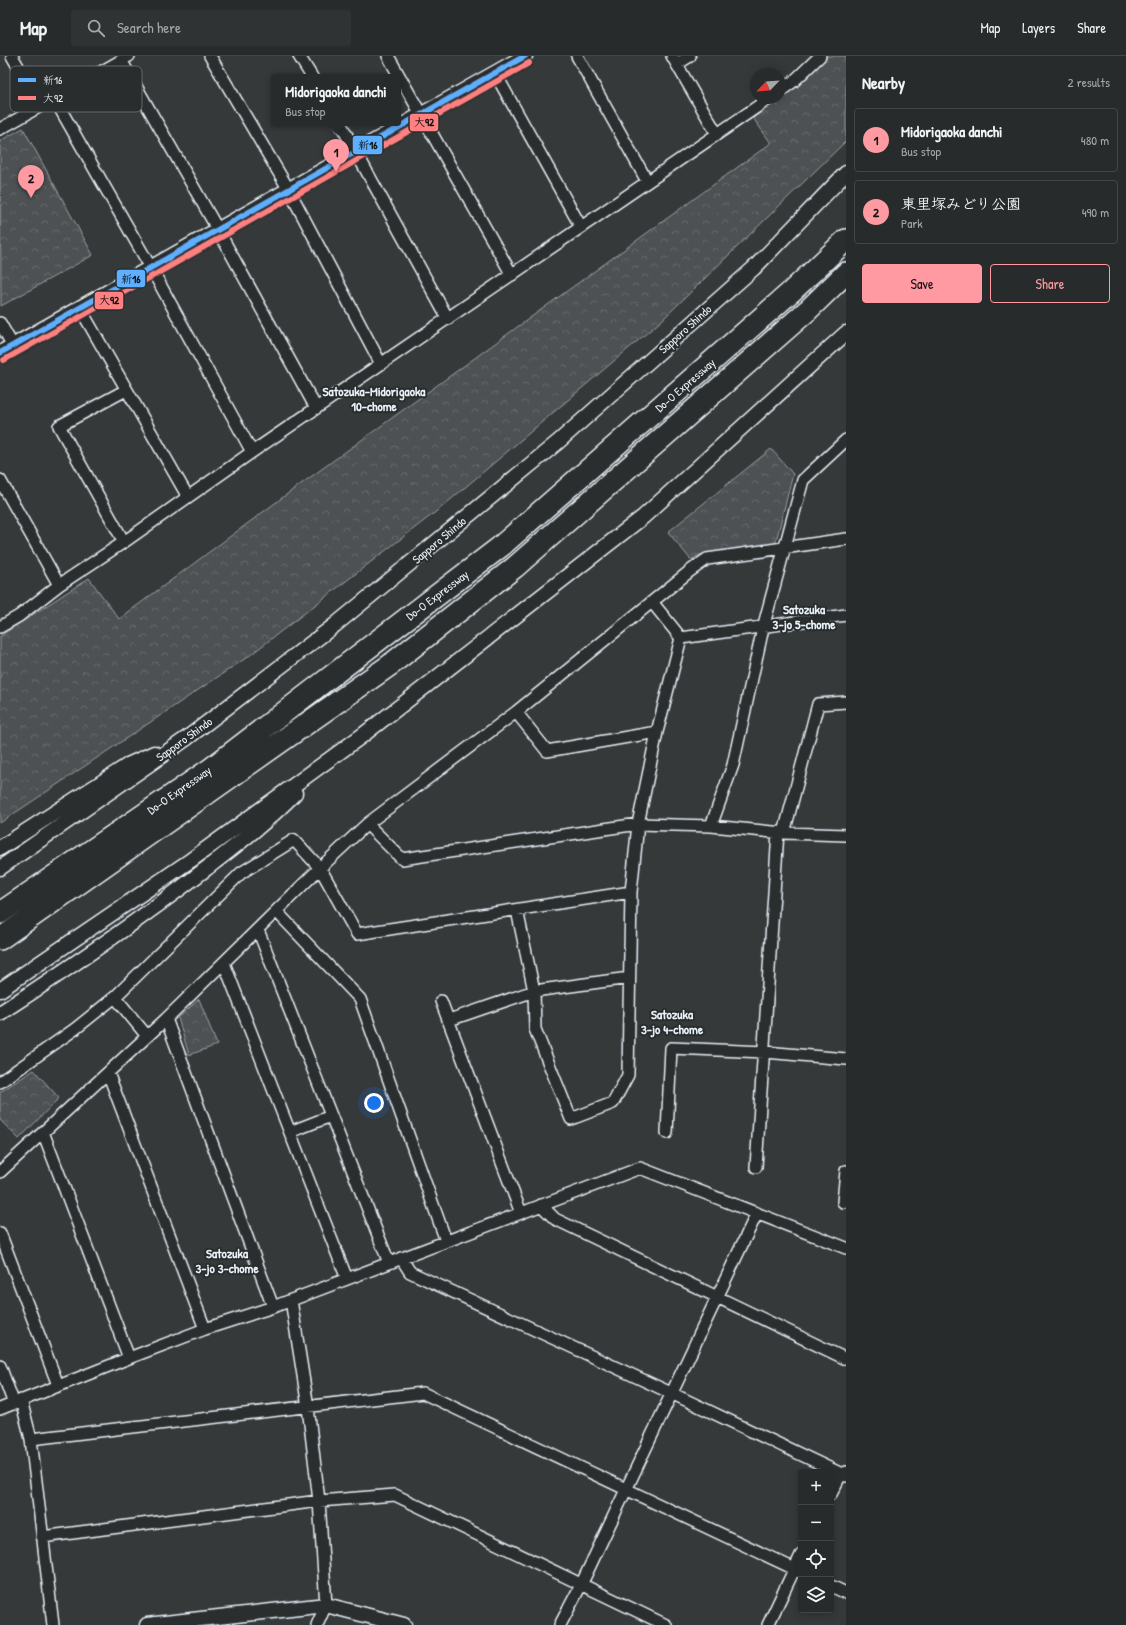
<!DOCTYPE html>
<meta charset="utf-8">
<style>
body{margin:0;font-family:"Patrick Hand","Klee One",sans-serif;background:#303334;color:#f1f3f6}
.controls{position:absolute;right:12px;bottom:12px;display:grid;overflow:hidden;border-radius:4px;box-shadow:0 2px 10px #0003}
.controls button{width:36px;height:36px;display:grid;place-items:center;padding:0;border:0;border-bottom:1px solid #444748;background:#282b2c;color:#f1f3f6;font:20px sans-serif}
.compass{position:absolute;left:750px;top:12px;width:36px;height:36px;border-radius:50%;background:#282b2c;box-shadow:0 2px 10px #0003;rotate:245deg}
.you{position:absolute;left:374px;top:1047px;width:14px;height:14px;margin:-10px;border:3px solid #fff;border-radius:50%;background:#1a73e8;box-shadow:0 0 0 6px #1a73e833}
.badge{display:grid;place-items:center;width:26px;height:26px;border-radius:50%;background:#ff9aa2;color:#111;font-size:13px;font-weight:700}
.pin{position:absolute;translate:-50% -33px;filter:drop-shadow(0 1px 2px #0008)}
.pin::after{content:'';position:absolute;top:21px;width:14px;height:12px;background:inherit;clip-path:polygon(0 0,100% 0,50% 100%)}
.popup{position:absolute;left:271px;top:18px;width:130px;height:52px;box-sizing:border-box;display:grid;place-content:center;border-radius:4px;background:#282b2c;filter:drop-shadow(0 1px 3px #0005);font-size:13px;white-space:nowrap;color:#a5a7a9}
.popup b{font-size:15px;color:#f1f3f6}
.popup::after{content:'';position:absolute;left:50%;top:100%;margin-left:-8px;border:8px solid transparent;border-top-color:#282b2c}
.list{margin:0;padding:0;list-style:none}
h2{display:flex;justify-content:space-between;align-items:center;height:52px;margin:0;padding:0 16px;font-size:17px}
h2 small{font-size:13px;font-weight:400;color:#a5a7a9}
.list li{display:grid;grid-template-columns:26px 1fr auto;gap:12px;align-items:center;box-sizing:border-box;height:64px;margin:0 8px 8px;padding:0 8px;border:1px solid #444748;border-radius:4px}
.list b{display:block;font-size:15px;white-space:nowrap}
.list p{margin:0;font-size:13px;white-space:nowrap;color:#a5a7a9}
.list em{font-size:13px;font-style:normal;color:#a5a7a9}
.actions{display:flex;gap:8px;padding:12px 16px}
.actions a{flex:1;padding:9px 0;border:1px solid #ff9aa2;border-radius:4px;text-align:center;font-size:14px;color:#ff9aa2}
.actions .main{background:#ff9aa2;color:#111}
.icon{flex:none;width:22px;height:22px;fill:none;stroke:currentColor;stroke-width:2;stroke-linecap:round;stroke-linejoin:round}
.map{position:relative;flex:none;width:846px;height:1569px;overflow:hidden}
header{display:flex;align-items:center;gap:24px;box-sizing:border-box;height:56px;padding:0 20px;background:#282b2c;border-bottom:1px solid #444748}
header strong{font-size:19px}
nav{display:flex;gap:22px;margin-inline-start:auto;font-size:14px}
.search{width:280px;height:36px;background:#303334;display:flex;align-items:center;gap:10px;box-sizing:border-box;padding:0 14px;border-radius:4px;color:#a5a7a9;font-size:15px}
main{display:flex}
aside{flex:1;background:#282b2c}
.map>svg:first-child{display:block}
.forest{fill:url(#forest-crowns);stroke:#9aa1a5}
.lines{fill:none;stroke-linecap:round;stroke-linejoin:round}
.minor-casing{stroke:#e8f1f8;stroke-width:14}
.tertiary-casing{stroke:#e8f1f8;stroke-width:17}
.motorway-casing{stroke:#e8f1f8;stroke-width:24}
.minor{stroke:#2a2d2e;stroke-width:11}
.tertiary{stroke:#2a2d2e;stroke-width:14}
.motorway{stroke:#2a2d2e;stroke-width:21}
.bus-1-casing{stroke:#2a2d2e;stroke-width:9}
.bus-2-casing{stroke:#2a2d2e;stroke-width:9}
.bus-1{stroke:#5eafff;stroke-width:6}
.bus-2{stroke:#ff8080;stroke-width:6}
.labels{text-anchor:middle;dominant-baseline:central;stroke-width:4;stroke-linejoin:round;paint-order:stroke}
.street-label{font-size:12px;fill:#e8f1f8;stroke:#2a2d2e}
.neighbourhood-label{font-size:13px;font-weight:bold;fill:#e8f1f8;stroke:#2a2d2e}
.key{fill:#2a2d2e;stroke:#63686b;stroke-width:1}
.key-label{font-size:11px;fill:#e8f1f8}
.line-badge{stroke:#2a2d2e;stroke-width:1.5}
.pale-badge-label{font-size:11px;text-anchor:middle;font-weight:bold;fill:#111}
</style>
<header>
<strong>Map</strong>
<div class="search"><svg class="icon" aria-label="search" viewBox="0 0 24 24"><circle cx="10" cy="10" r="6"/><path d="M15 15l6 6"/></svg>Search here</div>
<nav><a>Map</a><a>Layers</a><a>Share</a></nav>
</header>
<main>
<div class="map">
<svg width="846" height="1569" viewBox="0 0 846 1569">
<defs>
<pattern id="forest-crowns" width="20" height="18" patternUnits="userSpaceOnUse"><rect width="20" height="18" fill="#4d5152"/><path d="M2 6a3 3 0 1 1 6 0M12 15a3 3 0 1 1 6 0" fill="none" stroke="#676a6c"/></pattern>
</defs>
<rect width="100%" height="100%" fill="#35393a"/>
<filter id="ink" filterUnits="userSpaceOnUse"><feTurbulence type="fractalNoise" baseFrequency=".025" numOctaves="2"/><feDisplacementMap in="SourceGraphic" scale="8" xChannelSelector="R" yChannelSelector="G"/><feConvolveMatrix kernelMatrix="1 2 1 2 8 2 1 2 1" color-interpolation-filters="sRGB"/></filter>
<g filter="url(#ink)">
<path class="forest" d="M827,0H846V85L661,265L442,451L249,600L0,767V580L89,522L119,563L290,436L771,87L753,62L813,16Z
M23,72L93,199L1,250L0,85Z
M771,393L793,418L775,489L699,499L691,504L668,476Z
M199,943L217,989L189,999L178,962Z
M34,1014L59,1042L19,1083L0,1064V1036Z"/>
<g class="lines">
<defs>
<path id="minor" d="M12,0L41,50
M210,0L289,134L381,308
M299,0L312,21
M388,0L512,219
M577,0L647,125
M672,0L717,78
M121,4L218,174L316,352
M677,8L690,0
M495,17L581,171
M780,35L794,25L820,0
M54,42L151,212L252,396
M340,67L448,263
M0,73L129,0
M80,252L188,441
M0,267L13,290
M0,424L59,529
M124,486L59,370L126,334
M0,571L19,560L59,529L124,486L252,396L770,42
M681,582L846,559
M516,656L547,695L657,676
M367,768L402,803L638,768L711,770L784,777L846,779
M711,770L733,709L763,572L803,424L846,384
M784,777L818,648L846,646
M517,854L534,935L535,973L571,1063L613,1047L628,1019L631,836L638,768L657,676L681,582L652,546
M277,856L360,943L446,1185
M258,874L389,1207
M224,907L347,1223
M115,941L147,980
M441,945L521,1157
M166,963L273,1251
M449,964L534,935L629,922
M108,1017L205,1273
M0,1026L75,973L115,941L241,817L294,784L320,812L357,878L631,836
M43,1076L129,1302
M290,1076L331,1060
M667,1077L671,992L765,996L846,1003
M756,1111L778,776
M0,1116L166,963L320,812L367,768L516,656L690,515L707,503L846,483
M843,1146L846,1115
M541,1149L555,1163L846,1303
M0,1177L58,1329
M401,1202L410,1216L671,1337L846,1420
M291,1244L308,1351L319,1445L326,1549L317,1569
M0,1310L14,1348
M21,1344L31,1383L53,1569
M0,1353L129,1302L205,1273L273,1251L640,1112L846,1192
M31,1383L423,1337L801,1516
M831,1438L841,1418L846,1416
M42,1481L319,1445L395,1439L666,1569
M831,1530L846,1537
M560,1569L581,1529L757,1157
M768,1569L801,1499"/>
<path id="tertiary" d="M0,297L525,0
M0,792L130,708L154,697
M0,812L187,682L335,569L558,386L754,212L846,117
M0,934L191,804L363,679L643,461L846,277
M0,957C71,911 141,863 207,812C238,788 268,765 295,737
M147,1569L326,1549L404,1569"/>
<path id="motorway" d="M0,857L209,714L500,491L792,235L846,184
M0,883L390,609L515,511L808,254L846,217"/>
</defs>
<use href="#minor" class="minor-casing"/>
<use href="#tertiary" class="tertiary-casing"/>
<use href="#motorway" class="motorway-casing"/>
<use href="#minor" class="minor"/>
<use href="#tertiary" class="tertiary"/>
<use href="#motorway" class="motorway"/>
<defs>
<path id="bus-1" d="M0,297L525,0"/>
<path id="bus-2" d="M4,304L529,7"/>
</defs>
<use href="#bus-1" class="bus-1-casing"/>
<use href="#bus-2" class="bus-2-casing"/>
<use href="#bus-1" class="bus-1"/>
<use href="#bus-2" class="bus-2"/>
</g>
</g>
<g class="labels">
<g class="street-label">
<text transform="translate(685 273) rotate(-42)">Sapporo Shindo</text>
<text transform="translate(685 329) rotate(-41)">Do-O Expressway</text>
<text transform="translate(439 484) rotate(-40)">Sapporo Shindo</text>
<text transform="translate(437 539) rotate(-37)">Do-O Expressway</text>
<text transform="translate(184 683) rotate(-36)">Sapporo Shindo</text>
<text transform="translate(179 734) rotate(-35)">Do-O Expressway</text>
</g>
<g class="neighbourhood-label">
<text x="374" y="335">Satozuka-Midorigaoka<tspan x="374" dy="15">10-chome</tspan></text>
<text x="804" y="553">Satozuka<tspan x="804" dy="15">3-jo 5-chome</tspan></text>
<text x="672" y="958">Satozuka<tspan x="672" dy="15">3-jo 4-chome</tspan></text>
<text x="227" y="1197">Satozuka<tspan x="227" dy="15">3-jo 3-chome</tspan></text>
</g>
</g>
<rect x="10" y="10" width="132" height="46" rx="6" class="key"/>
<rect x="18" y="22" width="18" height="4" fill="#5eafff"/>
<rect x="18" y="40" width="18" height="4" fill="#ff8080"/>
<g class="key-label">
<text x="43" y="28">新16</text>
<text x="43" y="46">大92</text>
</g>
<g class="line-badge">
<rect x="409" y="57" width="30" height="19" rx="4" fill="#ff8080"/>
<rect x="352" y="79" width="31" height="20" rx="4" fill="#5eafff"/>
<rect x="116" y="213" width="30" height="19" rx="4" fill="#5eafff"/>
<rect x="94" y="235" width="30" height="19" rx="4" fill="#ff8080"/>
</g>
<g class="pale-badge-label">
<text x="424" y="70">大92</text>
<text x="368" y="93">新16</text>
<text x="131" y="227">新16</text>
<text x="109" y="248">大92</text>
</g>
</svg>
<div class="controls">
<button>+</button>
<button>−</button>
<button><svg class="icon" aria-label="locate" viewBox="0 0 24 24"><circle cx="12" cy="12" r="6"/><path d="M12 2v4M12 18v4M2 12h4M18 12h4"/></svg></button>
<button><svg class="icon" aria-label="layers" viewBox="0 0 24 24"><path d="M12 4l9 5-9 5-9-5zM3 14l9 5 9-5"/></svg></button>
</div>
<svg class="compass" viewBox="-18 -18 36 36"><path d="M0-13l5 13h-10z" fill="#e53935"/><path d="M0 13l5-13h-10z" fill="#a5a7a9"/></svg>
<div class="you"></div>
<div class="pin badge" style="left:336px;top:116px">1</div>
<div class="popup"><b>Midorigaoka danchi</b>Bus stop</div>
<div class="pin badge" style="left:31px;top:142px">2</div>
</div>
<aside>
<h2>Nearby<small>2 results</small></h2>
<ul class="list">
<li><span class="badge">1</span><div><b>Midorigaoka danchi</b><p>Bus stop</p></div><em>480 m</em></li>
<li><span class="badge">2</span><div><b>東里塚みどり公園</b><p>Park</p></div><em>490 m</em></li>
</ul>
<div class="actions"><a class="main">Save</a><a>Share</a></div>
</aside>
</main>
